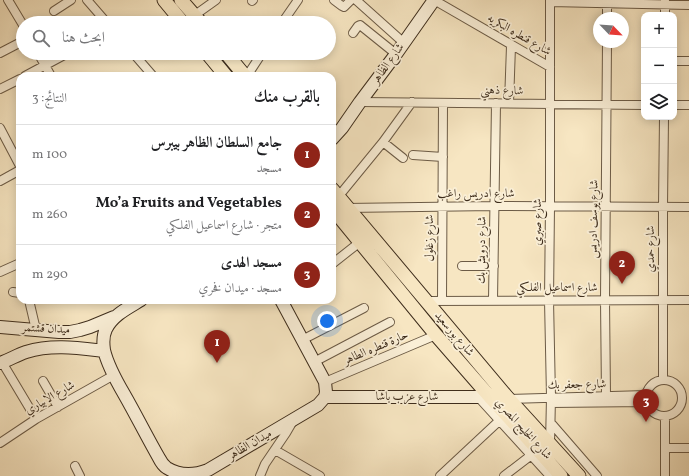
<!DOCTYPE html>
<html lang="ar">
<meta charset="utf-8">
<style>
body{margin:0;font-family:Vollkorn,Amiri,serif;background:#f6f6f6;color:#202124;direction:rtl}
.controls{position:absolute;right:12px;top:12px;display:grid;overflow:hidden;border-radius:8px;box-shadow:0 2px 10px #0003}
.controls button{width:36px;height:36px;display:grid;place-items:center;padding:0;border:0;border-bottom:1px solid #e0e0e0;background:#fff;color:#202124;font:20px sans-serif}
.compass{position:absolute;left:593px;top:12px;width:36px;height:36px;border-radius:50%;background:#fff;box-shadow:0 2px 10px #0003;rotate:115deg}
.you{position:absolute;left:327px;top:321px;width:14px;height:14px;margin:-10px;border:3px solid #fff;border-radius:50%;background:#1a73e8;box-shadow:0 0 0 6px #1a73e833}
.badge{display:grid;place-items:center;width:26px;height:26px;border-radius:50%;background:#8f2418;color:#fff;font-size:13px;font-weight:700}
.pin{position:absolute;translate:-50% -33px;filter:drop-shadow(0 1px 2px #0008)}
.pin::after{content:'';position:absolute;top:21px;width:14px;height:12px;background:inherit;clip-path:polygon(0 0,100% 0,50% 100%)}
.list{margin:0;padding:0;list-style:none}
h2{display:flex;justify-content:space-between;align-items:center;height:52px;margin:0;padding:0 16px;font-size:17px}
h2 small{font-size:13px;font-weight:400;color:#757577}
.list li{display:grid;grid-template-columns:26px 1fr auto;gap:12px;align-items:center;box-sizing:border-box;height:60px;padding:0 16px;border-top:1px solid #e0e0e0}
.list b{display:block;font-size:15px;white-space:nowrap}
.list p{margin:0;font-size:13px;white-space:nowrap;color:#757577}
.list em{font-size:13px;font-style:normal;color:#757577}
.icon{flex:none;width:22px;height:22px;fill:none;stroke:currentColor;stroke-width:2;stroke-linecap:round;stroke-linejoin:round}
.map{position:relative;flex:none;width:689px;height:476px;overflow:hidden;direction:ltr}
.search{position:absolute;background:#fff;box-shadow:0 2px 10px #0003;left:16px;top:16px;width:320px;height:44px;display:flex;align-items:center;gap:10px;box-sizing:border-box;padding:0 14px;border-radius:22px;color:#757577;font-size:15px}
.panel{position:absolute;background:#fff;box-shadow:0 2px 10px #0003;left:16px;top:72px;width:320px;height:232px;border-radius:12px;direction:rtl}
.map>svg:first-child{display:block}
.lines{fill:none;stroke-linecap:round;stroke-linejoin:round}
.street-casing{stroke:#6c5b46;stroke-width:10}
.secondary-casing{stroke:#3e2d1c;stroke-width:14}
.primary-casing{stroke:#3e2d1c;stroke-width:15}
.street{stroke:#faefd7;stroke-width:8}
.secondary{stroke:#faefd7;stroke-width:12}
.primary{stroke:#f7e6c2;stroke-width:13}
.labels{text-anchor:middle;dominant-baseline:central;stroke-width:3.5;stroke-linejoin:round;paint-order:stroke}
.street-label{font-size:12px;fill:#3e2d1c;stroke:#faefd7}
</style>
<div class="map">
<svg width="689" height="476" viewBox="0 0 689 476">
<rect width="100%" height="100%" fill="#f7e6c2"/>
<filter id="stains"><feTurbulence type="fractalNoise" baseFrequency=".005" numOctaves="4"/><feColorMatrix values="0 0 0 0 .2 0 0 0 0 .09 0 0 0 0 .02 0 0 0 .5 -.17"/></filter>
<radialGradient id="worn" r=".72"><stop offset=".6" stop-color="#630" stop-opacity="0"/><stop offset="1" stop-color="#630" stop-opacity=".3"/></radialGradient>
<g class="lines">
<defs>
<path id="street" d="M8,0L23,25
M87,0L107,23
M334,0L342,6L344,7L351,0
M356,0L404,43
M434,0L550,67
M550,0V206L549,300L551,397L550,444
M252,1L253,0
M550,2L689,5
M607,3V18
M54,11L71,0
M195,15L216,0
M665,15V1
M282,23L298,0
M353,33L358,26L360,25L396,54
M0,53L23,41
M38,53L51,76
M133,53L153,76
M674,61H689
M25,76L68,53
M247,76L262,53
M0,89L20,79
M360,102L644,105
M509,103L511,46
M674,105H689
M0,128L20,166
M383,142L403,158
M413,155L443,157
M0,181L20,170
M332,201L338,197L383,142L412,102
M346,208L494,206L689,207
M332,264L360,242
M462,266H494
M0,272L20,263
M13,292L20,293
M29,300L36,330
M493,300L496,103
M426,301L689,300
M442,301L443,103
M302,340L364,308
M2,362L36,419
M314,362L390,322
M646 398a18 18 0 1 1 36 0a18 18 0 1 1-36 0Z
M663,380V206L664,117
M43,381L58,407
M325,382L436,335
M606,396L605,300L607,42
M479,398L550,476
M509,399L646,395
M551,403L646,402
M551,423L597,476
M0,443L36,419L114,375
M665,448H689
M275,450L320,476
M75,466L80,476
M260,476L265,464L286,433L293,421
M440,476L500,420
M504,476L534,453
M665,476V417"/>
<path id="secondary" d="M332,139L342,128L360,102L396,54L434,0
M141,300C128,308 113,315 106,329C103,335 103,343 104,350C107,363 117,382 124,394C136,415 147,437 159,458C161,462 164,466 167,468C180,476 195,475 208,470L318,405L325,397L326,392L325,382L281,300
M0,327L59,332H70L80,330L90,327L114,317
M0,363C9,360 17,355 26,352C52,344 78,348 104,351
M325,397H490"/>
<path id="primary" d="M164,0L183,23
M181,0L201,23
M207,53L226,76
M226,53L245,76
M332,189L507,397L579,476
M332,208L436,335L490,397L523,433L561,476"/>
</defs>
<use href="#street" class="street-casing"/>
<use href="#secondary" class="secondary-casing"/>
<use href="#primary" class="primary-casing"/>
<use href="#street" class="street"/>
<use href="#secondary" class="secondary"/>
<use href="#primary" class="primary"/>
</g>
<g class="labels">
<g class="street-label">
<text transform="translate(519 35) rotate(30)">شارع قنطره البكريه</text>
<text transform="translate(388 64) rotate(-54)">شارع الظاهر</text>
<text transform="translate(502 91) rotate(1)">شارع ذهني</text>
<text x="476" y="194">شارع ادريس راغب</text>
<text transform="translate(594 219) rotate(-89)">شارع يوسف ادريس</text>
<text transform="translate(538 222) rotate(-90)">شارع صبري</text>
<text transform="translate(430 238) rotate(-90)">شارع زغلول</text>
<text transform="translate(651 249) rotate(-90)">شارع حمدي</text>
<text transform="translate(482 250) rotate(-89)">شارع درويش بك</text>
<text x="557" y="288">شارع اسماعيل الفلكي</text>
<text transform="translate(46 329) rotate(3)">ميدان قشتمر</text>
<text transform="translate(454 334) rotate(50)">شارع بورسعيد</text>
<text transform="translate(376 348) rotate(-23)">حارة قنطره الطاهر</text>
<text transform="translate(577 385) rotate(-1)">شارع جعفر بك</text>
<text x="407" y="397">شارع عزب باشا</text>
<text transform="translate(50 398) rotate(-30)">شارع الابياري</text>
<text transform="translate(523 429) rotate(48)">شارع الخليج المصري</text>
<text transform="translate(250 445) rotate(-30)">ميدان الظاهر</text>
</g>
</g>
<rect width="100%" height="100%" filter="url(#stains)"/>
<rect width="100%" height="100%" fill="url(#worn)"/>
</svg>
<div class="controls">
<button>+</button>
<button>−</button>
<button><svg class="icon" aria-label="layers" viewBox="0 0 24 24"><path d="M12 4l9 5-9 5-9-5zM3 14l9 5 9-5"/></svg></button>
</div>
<svg class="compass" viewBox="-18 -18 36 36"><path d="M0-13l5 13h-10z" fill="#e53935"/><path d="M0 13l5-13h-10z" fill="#757577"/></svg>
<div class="you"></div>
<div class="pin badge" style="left:217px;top:363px">1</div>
<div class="pin badge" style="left:622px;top:284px">2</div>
<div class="pin badge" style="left:646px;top:422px">3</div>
<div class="search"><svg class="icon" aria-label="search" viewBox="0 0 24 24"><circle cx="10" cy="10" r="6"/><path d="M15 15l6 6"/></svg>ابحث هنا</div>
<section class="panel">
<h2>بالقرب منك<small>النتائج: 3</small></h2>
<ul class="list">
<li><span class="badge">1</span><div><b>جامع السلطان الظاهر بيبرس</b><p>مسجد</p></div><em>100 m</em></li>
<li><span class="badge">2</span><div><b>Mo’a Fruits and Vegetables</b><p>متجر · شارع اسماعيل الفلكي</p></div><em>260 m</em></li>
<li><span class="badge">3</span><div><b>مسجد الهدى</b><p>مسجد · ميدان فخري</p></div><em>290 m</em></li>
</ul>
</section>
</div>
